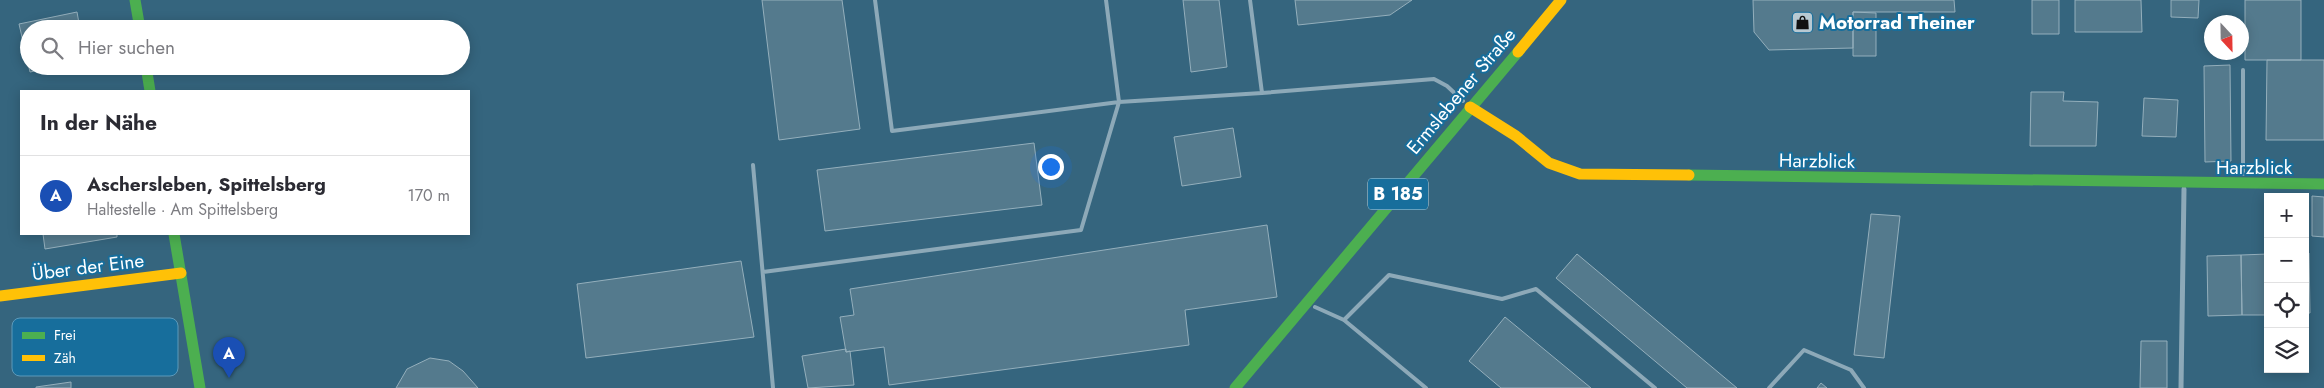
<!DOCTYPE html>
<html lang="de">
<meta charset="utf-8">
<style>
body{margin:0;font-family:Jost,sans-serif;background:#f2f2f3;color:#2b2b33}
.controls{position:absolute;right:15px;bottom:15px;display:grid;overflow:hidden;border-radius:0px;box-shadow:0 2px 12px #0003}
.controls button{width:45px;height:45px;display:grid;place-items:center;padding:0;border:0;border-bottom:1px solid #e1e1e2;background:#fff;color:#2b2b33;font:25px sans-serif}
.compass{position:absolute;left:2204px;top:15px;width:45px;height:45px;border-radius:50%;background:#fff;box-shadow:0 2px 12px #0003;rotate:158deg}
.you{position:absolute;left:1050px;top:166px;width:18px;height:18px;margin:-12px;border:4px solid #fff;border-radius:50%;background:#1a73e8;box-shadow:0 0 0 8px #1a73e833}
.badge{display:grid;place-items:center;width:32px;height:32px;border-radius:50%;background:#6a727b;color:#fff;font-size:16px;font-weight:700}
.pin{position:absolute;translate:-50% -41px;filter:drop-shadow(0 1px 2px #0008)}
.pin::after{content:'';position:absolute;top:26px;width:18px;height:15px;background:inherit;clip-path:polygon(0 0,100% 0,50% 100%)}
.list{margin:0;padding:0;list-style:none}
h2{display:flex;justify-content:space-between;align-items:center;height:65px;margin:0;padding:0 20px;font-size:21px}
h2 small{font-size:16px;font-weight:400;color:#7c7c81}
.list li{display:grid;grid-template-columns:32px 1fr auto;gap:15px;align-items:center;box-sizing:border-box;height:80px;padding:0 20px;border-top:1px solid #e1e1e2}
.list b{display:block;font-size:19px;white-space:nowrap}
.list p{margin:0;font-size:16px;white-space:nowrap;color:#7c7c81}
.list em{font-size:16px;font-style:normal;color:#7c7c81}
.icon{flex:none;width:28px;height:28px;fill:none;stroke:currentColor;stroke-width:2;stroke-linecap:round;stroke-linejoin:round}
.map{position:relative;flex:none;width:2324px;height:388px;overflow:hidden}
.search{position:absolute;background:#fff;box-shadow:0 2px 12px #0003;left:20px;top:20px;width:450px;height:55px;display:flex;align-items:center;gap:12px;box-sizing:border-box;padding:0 18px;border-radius:28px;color:#7c7c81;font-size:19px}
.panel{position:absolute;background:#fff;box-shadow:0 2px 12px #0003;left:20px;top:90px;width:450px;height:145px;border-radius:0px}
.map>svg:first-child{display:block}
.building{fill:#547a8d;stroke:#94afbc}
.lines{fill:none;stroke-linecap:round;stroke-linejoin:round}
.lane{stroke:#8da9b8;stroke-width:4}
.street{stroke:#8da9b8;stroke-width:5}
.fast{stroke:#4caf50;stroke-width:11}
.slow{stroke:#ffc107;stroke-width:11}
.labels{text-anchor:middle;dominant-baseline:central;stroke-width:4;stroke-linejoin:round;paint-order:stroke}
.shield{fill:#176e9c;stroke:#b9d4e1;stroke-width:1}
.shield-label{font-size:18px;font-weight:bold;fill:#fff}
.poi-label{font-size:19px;font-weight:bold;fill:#fff;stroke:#176e9c;text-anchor:start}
.street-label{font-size:19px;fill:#fff;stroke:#176e9c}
.key{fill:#176e9c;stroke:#5d9aba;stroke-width:1}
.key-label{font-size:14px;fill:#fff}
</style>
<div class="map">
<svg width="2324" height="388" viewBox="0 0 2324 388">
<rect width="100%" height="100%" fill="#35657e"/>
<path class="building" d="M762,0H842L860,129L779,140Z
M1183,0H1219L1227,67L1191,72Z
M1295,0H1412L1390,15L1298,25Z
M1753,0H1954L1955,12H1853V48L1769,50L1754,32Z
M2032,0H2059V34H2032Z
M2075,0H2141L2142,32H2075Z
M2171,0H2199L2198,18L2171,17Z
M2245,0H2301V60H2245Z
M77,12L80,29H29V66H60L30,72L19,24Z
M1853,12L1876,13V56H1853Z
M2267,60H2324V140H2266Z
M2230,65L2231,161L2205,162L2204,66Z
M2031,92H2064L2063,101L2098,102L2096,146H2030Z
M2144,98L2178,100L2176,137L2142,136Z
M1233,128L1241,177L1182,186L1174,137Z
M1034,143L1042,205L825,231L817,170Z
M2312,196L2324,197V237L2312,236Z
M1871,214L1900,216L1884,358L1854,355Z
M1267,225L1277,297L1185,310L1189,345L889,385L884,347L846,352L840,317L854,315L850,289Z
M43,234H117V237L45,249Z
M2305,253H2309L2310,313H2305Z
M1577,254L1737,388H1687L1556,278Z
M2268,254V315H2242L2241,255Z
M2241,255L2242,315L2208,316L2207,256Z
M741,261L754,337L586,358L577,284Z
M1505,317L1591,388H1501L1469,361Z
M2141,341H2167V388H2140Z
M846,349V352L850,351L854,385L808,388L802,356Z
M430,358L449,361L463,371L478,388H396L407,369Z
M71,382V388H36V387Z
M1821,383L1827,388H1817Z"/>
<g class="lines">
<path class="lane" d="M875,0L892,131L1119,102L1106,0
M1250,0L1262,93L1434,79L1447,86L1463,101
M753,165L773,388
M2243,174V70
M763,272L1081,230L1119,102L1262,93
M1315,307L1344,320L1426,388
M1344,320L1389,275L1502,299L1536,289L1655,388
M1769,388L1804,350L1851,370L1864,388"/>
<path class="street" d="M2181,388L2184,189"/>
<path class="fast" d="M135,0L140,29
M146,66L150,91
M1689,175L2324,184
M174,234L200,388
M1235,388L1518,52"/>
<path class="slow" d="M1518,52L1561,0
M1470,107L1516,136L1549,163L1580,174L1689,175
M0,296L181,273"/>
</g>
<defs>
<symbol id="shop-square" viewBox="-11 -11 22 22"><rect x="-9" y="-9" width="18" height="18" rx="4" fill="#b8c9d2" stroke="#176e9c"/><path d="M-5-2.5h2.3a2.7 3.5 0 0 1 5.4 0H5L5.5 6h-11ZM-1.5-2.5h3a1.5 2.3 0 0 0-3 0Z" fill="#111"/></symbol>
</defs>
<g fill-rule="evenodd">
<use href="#shop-square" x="1790" y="10" width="25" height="25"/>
</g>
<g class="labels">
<rect class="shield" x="1368" y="178.5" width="60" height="31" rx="4"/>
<g class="shield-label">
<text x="1398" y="194">B 185</text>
</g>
<g class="poi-label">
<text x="1819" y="22">Motorrad Theiner</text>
</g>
<g class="street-label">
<text transform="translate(1461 91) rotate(-50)">Ermslebener Straße</text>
<text transform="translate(1817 161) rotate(1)">Harzblick</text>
<text x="2254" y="167">Harzblick</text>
<text transform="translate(88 267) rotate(-7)">Über der Eine</text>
</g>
</g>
<rect x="12" y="318" width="166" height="58" rx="8" class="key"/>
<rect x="22" y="332" width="23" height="7" fill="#4caf50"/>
<rect x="22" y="355" width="23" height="6" fill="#ffc107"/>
<g class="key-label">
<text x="54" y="340">Frei</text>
<text x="54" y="363">Zäh</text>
</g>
</svg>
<div class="controls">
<button>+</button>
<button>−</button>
<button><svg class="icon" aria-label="locate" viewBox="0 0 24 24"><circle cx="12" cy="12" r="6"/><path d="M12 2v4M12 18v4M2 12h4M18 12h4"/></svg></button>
<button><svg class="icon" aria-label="layers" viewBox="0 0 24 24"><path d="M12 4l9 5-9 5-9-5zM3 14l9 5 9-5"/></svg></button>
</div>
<svg class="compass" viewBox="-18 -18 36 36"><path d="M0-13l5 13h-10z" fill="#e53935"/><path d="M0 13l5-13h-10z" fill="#7c7c81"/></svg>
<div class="you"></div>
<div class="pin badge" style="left:229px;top:378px;background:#1a4fb4">A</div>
<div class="search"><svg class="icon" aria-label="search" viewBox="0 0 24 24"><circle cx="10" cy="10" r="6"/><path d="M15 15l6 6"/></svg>Hier suchen</div>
<section class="panel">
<h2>In der Nähe<small></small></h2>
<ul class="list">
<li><span class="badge" style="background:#1a4fb4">A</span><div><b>Aschersleben, Spittelsberg</b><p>Haltestelle · Am Spittelsberg</p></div><em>170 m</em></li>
</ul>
</section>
</div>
